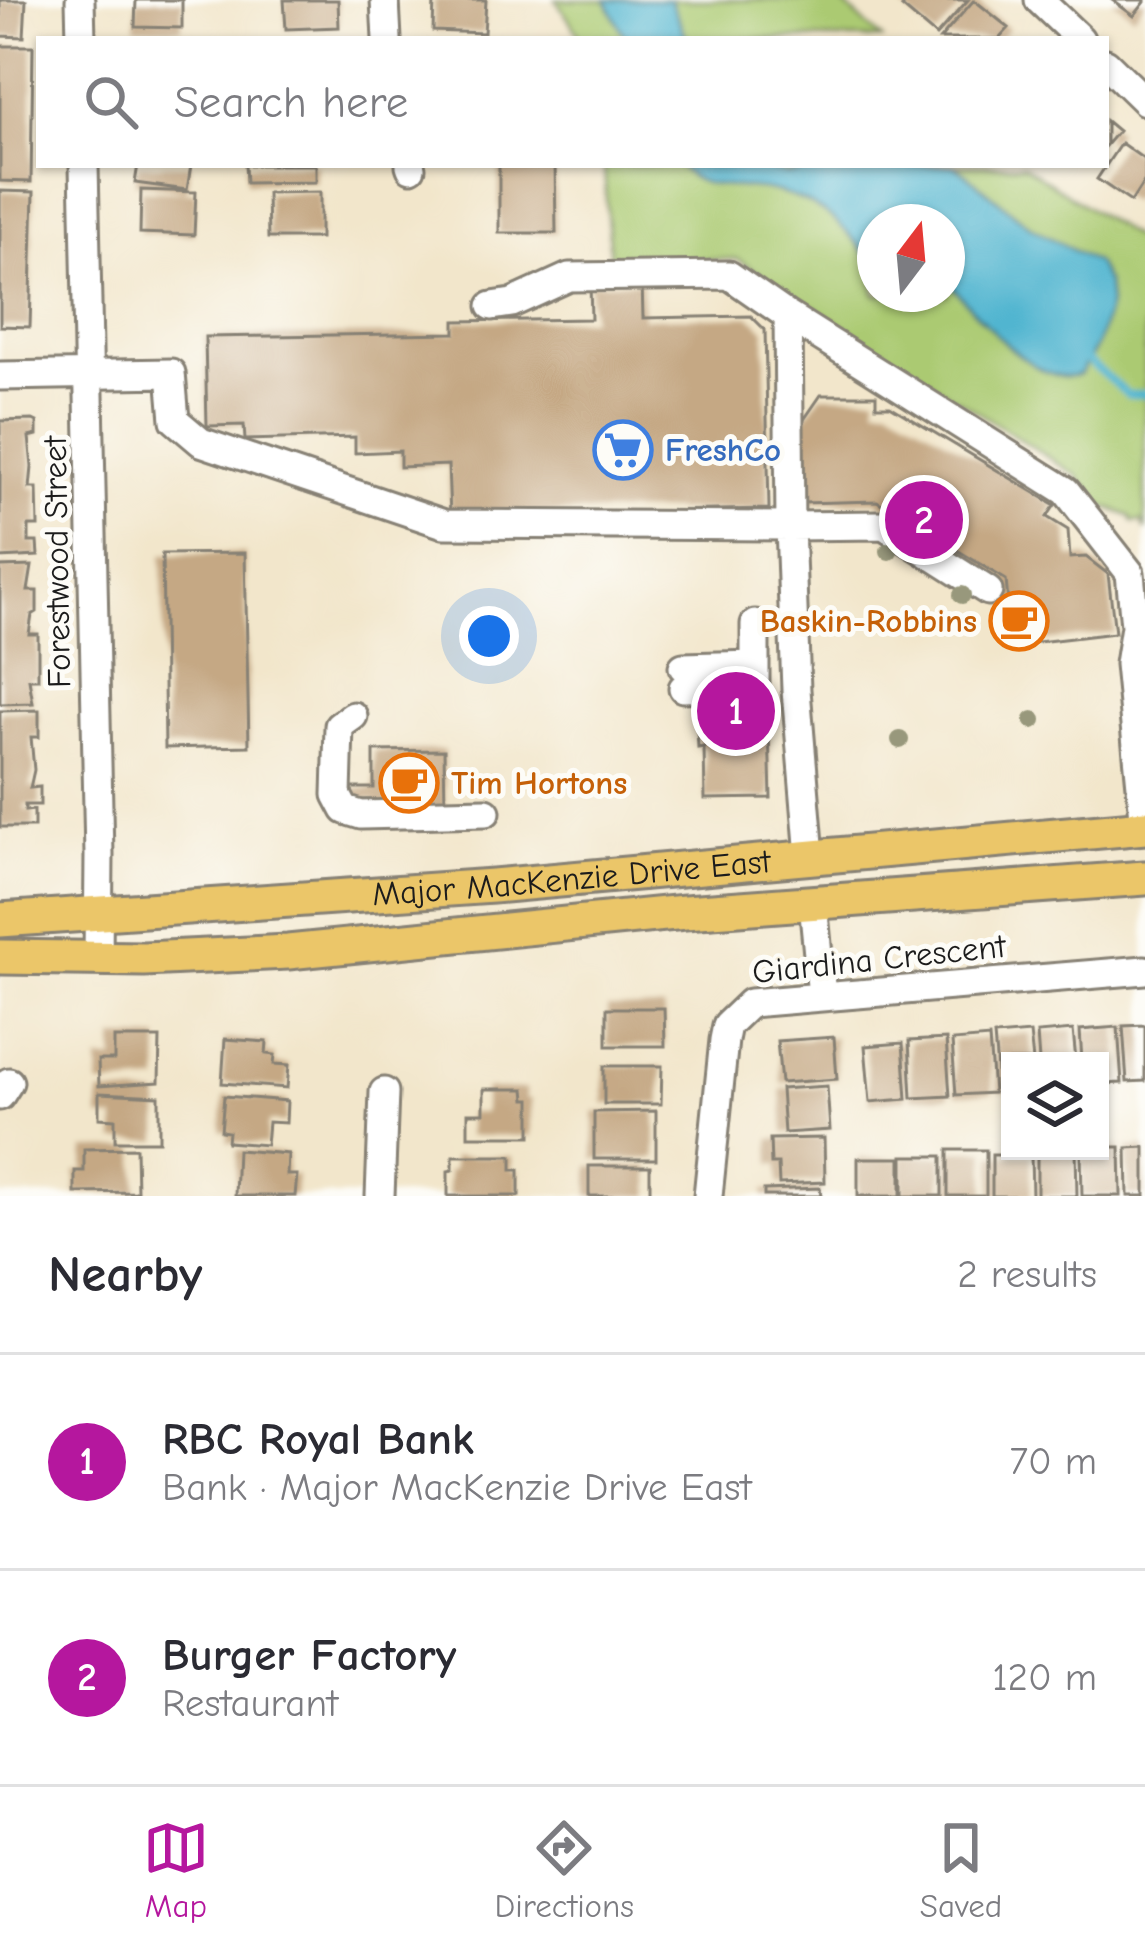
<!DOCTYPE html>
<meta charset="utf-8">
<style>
body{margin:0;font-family:"Comic Neue",sans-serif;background:#f2f2f3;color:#2b2b33}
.controls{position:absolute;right:36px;bottom:36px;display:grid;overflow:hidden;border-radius:0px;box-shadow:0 3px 9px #0004}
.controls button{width:108px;height:108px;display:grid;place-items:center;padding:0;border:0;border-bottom:3px solid #e1e1e2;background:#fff;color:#2b2b33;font:60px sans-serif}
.compass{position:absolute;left:857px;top:204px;width:108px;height:108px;border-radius:50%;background:#fff;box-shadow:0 3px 9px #0004;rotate:16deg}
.you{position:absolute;left:489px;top:636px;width:42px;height:42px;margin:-30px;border:9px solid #fff;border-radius:50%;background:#1a73e8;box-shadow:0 0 0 18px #1a73e833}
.badge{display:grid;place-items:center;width:78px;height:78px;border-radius:50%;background:#b5179e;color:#fff;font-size:39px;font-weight:700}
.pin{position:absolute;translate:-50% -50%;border:6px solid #fff;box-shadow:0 3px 12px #0006}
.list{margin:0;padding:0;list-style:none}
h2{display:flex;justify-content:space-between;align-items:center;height:156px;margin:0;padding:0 48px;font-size:51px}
h2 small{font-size:39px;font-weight:400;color:#7c7c81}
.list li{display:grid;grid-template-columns:78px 1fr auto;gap:36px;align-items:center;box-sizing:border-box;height:216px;padding:0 48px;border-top:3px solid #e1e1e2}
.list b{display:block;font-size:45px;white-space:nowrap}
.list p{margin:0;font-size:39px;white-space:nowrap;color:#7c7c81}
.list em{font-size:39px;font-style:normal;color:#7c7c81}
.icon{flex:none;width:66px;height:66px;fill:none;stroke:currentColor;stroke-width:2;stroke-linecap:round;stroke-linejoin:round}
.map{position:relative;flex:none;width:1145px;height:1196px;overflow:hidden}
.search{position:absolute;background:#fff;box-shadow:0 3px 9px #0004;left:36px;right:36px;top:36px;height:132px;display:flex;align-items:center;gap:30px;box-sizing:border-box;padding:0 42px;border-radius:0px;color:#7c7c81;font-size:45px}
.sheet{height:588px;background:#fff}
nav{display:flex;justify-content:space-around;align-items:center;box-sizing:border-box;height:168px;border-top:3px solid #e1e1e2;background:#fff;font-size:33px;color:#7c7c81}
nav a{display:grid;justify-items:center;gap:6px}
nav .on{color:#b5179e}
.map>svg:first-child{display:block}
.green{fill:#abca72;stroke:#647347;stroke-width:3;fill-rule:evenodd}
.water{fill:#51b5d0;stroke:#366876;stroke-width:3}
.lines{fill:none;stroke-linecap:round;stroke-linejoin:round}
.stream{stroke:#51b5d0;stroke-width:8}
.building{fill:#c5a884}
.minor-casing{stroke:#878174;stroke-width:33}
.major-casing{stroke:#878174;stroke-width:39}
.minor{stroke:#fff;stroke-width:27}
.major{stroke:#ebc669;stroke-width:33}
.tree{fill:#98987b}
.labels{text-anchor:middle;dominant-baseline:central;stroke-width:10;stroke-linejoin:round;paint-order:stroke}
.shop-label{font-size:33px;font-weight:bold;fill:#366cbe;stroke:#fdfcf7;text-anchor:start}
.street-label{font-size:33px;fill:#1c1c1c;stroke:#fdfcf7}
.food-label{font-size:33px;font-weight:bold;fill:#c56008;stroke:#fdfcf7;text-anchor:end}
</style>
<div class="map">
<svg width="1145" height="1196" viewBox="0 0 1145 1196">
<rect width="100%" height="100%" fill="#fdfcf7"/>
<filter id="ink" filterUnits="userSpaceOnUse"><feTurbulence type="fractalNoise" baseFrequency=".00833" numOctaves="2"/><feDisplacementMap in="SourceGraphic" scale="24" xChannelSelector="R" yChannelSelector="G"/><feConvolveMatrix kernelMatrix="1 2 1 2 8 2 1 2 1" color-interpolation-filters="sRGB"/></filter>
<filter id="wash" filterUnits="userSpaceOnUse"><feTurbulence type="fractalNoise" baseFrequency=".004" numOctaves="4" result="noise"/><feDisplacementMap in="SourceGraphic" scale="48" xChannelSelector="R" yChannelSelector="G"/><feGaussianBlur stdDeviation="2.7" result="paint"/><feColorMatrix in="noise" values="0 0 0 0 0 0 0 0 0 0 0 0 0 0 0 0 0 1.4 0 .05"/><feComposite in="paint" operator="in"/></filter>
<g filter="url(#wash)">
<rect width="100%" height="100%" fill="#f2e6cb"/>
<path class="green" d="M556,0H839L882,39H582Z
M604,165H1023L1145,245V531L1142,522H1133L1130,516L1097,504L1078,476L737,259L610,262ZM875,222H947V294H875Z"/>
<path class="water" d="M606,0H670L687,39H626Z
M678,165H758L787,175L838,165H955L1031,227L1096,263L1107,284L1109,305L1098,343L1080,374C1035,391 976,311 947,281V222H875V259L868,257C841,220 814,199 767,190C735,184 700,193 678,165Z"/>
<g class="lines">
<path class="stream" d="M1088,361L1128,395L1145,394"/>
</g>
<g id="blocks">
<path class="building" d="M0,0H26L24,37L0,36Z
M136,0H182V28L135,27Z
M284,0H338L339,27L286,29Z
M434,0H486L484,33L433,31Z
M908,0H968L936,36L902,7Z
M974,0L1009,28L999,39H940Z
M1112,0H1145V2L1134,16Z
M0,46H33L31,182L0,181Z
M1106,121L1118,131L1106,145Z
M1121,143L1145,160V180L1131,202L1097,179Z
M138,165H191L187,190L135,183Z
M245,165H316V182L246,183Z
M499,165H555L556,233H499Z
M141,190L196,192L194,235L140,233Z
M0,191L34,192L30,327L0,326Z
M320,192V238H268L267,193Z
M642,282L643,318L751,316L765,330L769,509L450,515L448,465L400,467V451L355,453V437L245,440L244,425L207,426L205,337L455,333V321L591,319L590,283Z
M821,395H876V406H890L1055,505L1047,517L1068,530L1070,558L1086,557L1108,574L1115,633L1012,645L1006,580L877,501L802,503L799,427Z
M33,420L37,422V435L29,437L32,467L30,488H37L38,526H29V542H37L38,556L0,558V421Z
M245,553L249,746L165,748L162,554Z
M32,566L28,591H37V612L32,615L29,634H38V679H29L33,703L0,704V567Z
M702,657L734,695L768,694L771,798L705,799L704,747L698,748L697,728H704Z
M39,710V737H31L34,770L30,788L40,787V805H25V811L34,810V827H0V711Z
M444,750L445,808L375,809V800H352V788H374V751Z
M607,1008H664L665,1046H607Z
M1145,1025V1081L1127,1082L1123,1026Z
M1118,1027L1122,1083L1100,1084V1061H1082L1080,1030Z
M1073,1030L1076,1061H1039L1037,1033Z
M1030,1033L1033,1061H1010V1091L999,1092L994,1036Z
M834,1037L837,1079L781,1083L777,1041Z
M114,1038H160L159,1082L99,1086L98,1060H114Z
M989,1038L993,1093L956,1095L952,1041Z
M225,1039L267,1042L266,1054L275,1055L274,1064L289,1065L287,1088L222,1083Z
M946,1039L950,1096L912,1098L909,1041Z
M903,1043L907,1099L870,1102L865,1046Z
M604,1066H662L661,1104H604Z
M827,1086L830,1130L784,1133L781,1089Z
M484,1089H525L526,1099H531V1136H468V1113H484Z
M99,1093L159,1096V1141H115V1119L99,1118Z
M224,1096L287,1101L286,1123L268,1122L266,1145L227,1142L228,1132L221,1131Z
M656,1111V1159H594V1112Z
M824,1138L825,1182L779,1184L778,1164H771L770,1139Z
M1100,1147H1120L1121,1196H1082L1081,1151H1100Z
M1145,1147V1196H1128L1127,1148Z
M136,1148L137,1192L75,1193V1171H84V1149Z
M237,1150L288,1154L287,1175H297L295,1196H235Z
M948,1150H986V1196H948Z
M1037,1151H1076L1077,1196H1037Z
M992,1155H1031L1032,1196H992Z
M453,1156H512V1170H519V1196H448V1171L453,1170Z
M903,1156H942V1196H903Z
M858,1158H901V1196H858Z
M589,1166H650V1196H589Z
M820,1188L821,1196H764V1190Z"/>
</g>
</g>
<g filter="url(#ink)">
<use href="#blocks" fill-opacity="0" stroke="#878174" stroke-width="3"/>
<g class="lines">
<defs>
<path id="minor" d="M80,0L81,39
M385,0L387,39
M1039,0L1080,39
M1106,63L1145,101
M84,165L99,855L98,959
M410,165L411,168
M492,306L512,303L569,277L729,275L788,316
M0,376L171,373L175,420L201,442L444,524L790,526L796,690L810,856
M988,591L884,525L790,526L788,316L1066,491L1130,573L1135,626L1129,664L1145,827
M683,667L755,665
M683,688L755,685V624
M353,716L339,726L337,795L345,810L361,815L486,812
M813,903L822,996
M0,1096L9,1082
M380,1196L384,1092
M708,1196L724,1040L727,1025L750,1003L1145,970"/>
<g id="major">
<path id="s1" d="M0,920L493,886L1145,827"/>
<path d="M0,957L144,959L288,952L685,912L1145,878"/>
</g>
</defs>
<use href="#minor" class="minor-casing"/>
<use href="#major" class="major-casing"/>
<use href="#minor" class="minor"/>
<use href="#major" class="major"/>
</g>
<g class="tree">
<circle cx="889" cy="551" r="9"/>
<circle cx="962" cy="595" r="9"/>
<circle cx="1033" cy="720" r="9"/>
<circle cx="900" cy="740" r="9"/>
</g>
</g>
<defs>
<symbol id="supermarket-ring" viewBox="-11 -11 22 22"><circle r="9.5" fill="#fdfcf7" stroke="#3f7fe0" stroke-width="1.5"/><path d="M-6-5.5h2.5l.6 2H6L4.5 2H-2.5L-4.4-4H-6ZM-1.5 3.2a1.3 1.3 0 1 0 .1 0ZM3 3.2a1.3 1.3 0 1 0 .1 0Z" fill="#3f7fe0"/></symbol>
<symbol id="cafe-ring" viewBox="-11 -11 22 22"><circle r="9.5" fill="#fdfcf7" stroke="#e8710a" stroke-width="1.5"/><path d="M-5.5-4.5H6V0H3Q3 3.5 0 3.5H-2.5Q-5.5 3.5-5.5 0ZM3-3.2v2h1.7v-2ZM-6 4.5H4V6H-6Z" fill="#e8710a"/></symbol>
</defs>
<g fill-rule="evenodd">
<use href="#supermarket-ring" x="590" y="417" width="66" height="66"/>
<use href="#cafe-ring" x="986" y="588" width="66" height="66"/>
<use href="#cafe-ring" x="376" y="750" width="66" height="66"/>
</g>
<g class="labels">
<g class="shop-label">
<text x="665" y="450">FreshCo</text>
</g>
<g class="street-label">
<text transform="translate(57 562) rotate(-91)">Forestwood Street</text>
<text stroke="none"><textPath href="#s1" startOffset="573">Major MacKenzie Drive East</textPath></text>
<text transform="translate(879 959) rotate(-6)">Giardina Crescent</text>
</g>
<g class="food-label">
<text x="977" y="621">Baskin-Robbins</text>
<text x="451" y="783" text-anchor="start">Tim Hortons</text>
</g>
</g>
</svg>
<div class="controls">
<button><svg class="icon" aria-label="layers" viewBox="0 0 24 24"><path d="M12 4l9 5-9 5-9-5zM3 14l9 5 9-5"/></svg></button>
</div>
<svg class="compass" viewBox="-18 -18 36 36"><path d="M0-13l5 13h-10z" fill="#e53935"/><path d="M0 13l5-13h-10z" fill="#7c7c81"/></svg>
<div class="you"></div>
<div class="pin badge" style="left:736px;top:711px">1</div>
<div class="pin badge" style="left:924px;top:520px">2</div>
<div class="search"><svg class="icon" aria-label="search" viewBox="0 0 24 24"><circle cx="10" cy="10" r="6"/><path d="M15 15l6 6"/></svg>Search here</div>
</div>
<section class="sheet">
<h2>Nearby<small>2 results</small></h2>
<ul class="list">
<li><span class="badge">1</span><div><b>RBC Royal Bank</b><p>Bank · Major MacKenzie Drive East</p></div><em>70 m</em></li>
<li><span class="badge">2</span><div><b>Burger Factory</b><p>Restaurant</p></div><em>120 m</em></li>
</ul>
</section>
<nav>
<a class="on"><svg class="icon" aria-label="map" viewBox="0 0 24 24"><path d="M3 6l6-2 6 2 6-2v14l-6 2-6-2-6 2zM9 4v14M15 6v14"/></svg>Map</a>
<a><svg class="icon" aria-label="directions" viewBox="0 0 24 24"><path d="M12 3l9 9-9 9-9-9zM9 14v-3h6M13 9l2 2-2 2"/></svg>Directions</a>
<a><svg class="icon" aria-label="saved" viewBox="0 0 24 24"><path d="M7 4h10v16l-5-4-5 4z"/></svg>Saved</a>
</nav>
